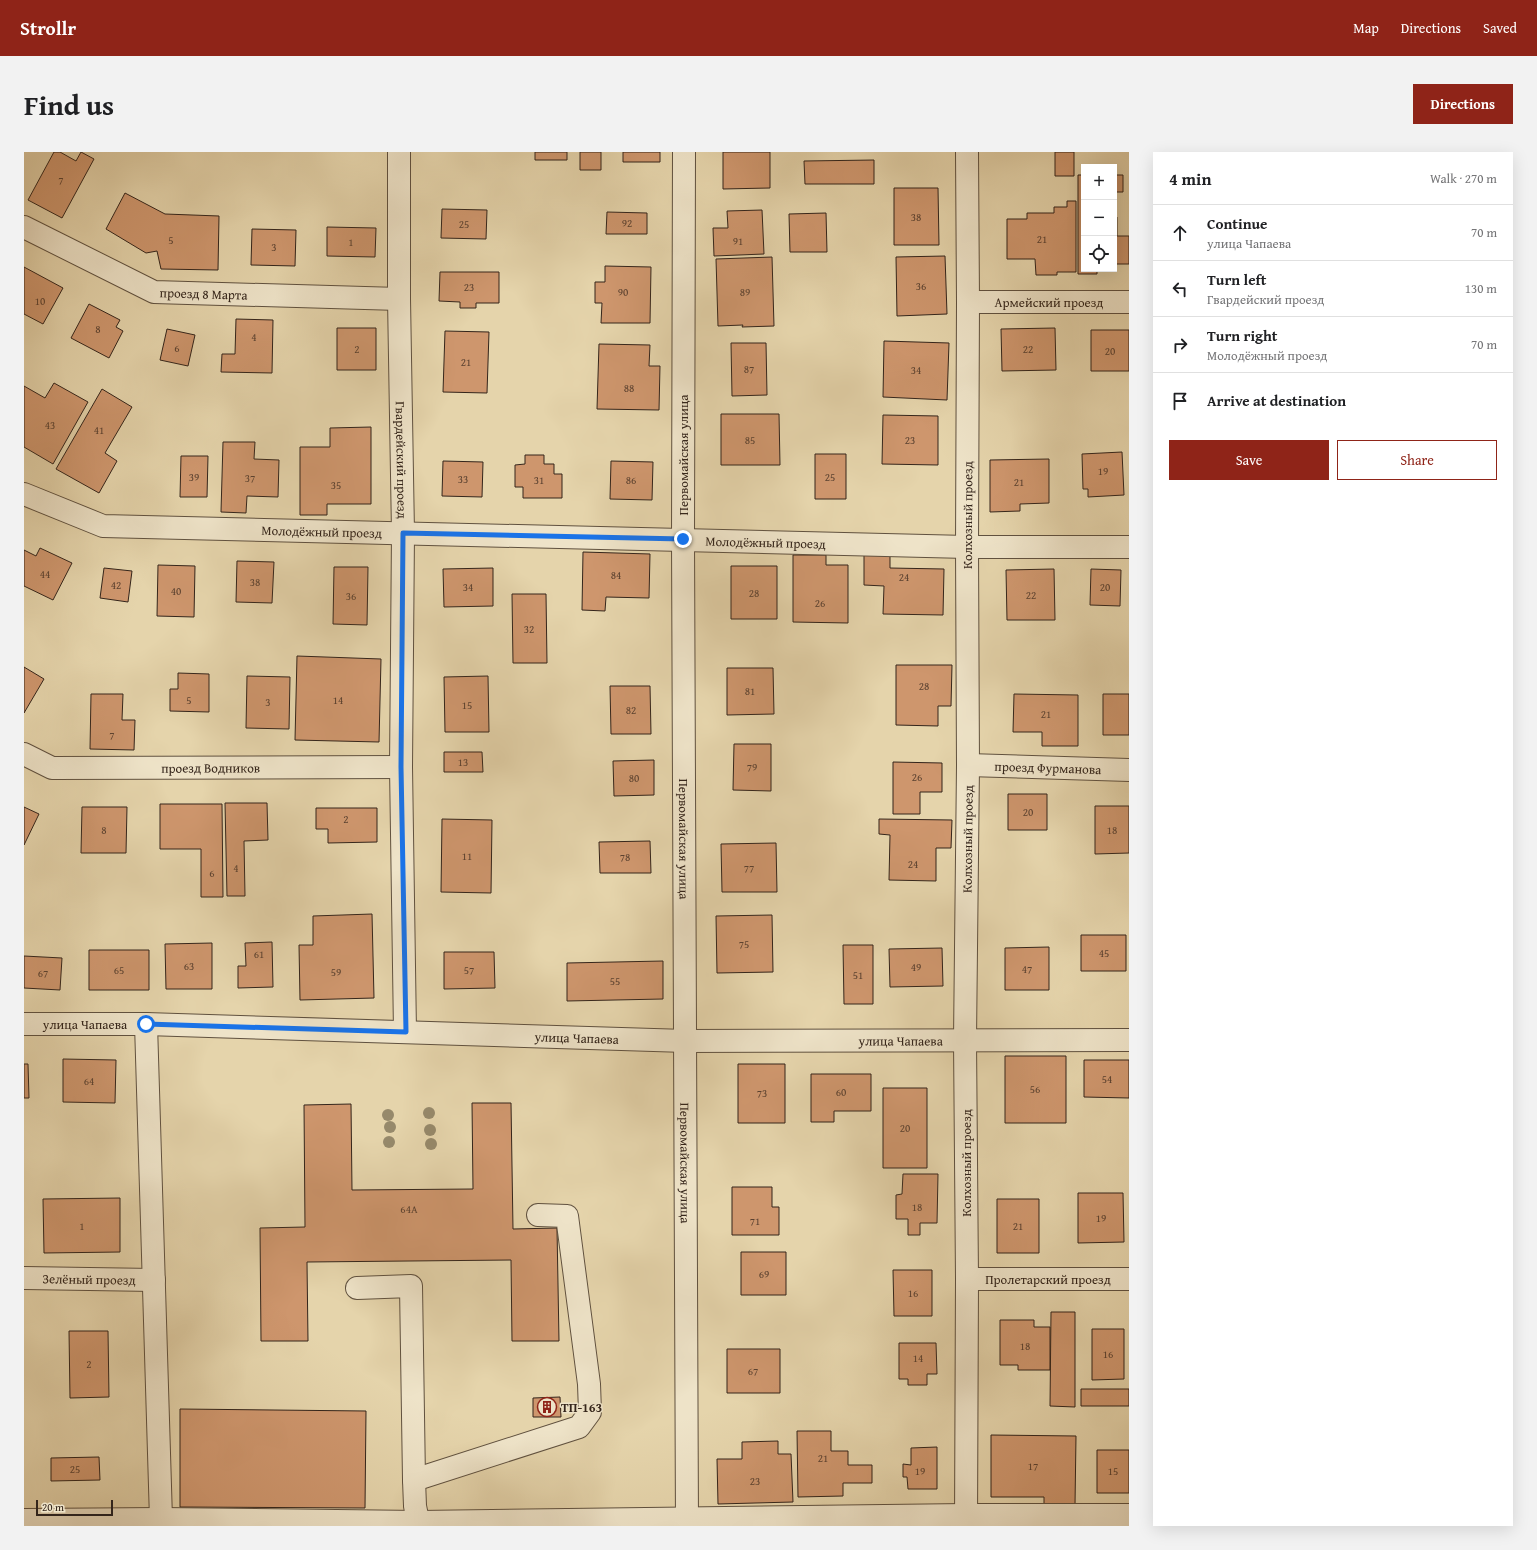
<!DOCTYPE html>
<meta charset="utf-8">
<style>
body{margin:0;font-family:"Gentium Book Plus",serif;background:#f2f2f2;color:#202124}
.controls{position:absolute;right:12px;top:12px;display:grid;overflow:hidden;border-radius:0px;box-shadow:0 4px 16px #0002}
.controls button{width:36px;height:36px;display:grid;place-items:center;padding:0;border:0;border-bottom:1px solid #e0e0e0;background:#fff;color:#202124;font:20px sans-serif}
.scale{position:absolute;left:12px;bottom:10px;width:77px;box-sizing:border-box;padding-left:4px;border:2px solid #34251b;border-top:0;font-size:11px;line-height:14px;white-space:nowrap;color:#34251b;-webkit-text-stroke:3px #eee3c8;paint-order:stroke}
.stop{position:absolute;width:12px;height:12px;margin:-9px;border:3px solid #1a73e8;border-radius:50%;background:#fff}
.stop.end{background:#1a73e8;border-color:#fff;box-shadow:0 1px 4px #0008}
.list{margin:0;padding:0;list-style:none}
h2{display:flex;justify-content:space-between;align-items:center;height:52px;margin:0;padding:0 16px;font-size:17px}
h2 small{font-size:13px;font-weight:400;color:#757577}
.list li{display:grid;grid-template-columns:26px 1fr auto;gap:12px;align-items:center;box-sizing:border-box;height:56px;padding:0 16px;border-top:1px solid #e0e0e0}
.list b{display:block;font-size:15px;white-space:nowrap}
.list p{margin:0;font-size:13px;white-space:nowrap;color:#757577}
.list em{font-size:13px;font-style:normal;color:#757577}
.actions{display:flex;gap:8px;padding:12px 16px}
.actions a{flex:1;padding:9px 0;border:1px solid #8f2418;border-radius:0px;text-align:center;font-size:14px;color:#8f2418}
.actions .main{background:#8f2418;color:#fff}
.icon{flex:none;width:22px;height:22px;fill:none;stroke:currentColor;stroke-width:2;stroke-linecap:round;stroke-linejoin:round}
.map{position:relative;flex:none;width:1105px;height:1374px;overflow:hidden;border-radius:0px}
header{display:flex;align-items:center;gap:24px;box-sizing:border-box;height:56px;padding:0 20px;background:#8f2418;color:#fff}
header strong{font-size:19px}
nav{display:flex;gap:22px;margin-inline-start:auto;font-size:14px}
.intro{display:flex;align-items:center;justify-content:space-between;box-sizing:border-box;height:96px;padding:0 24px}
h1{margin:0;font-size:28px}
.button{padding:10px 18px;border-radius:0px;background:#8f2418;color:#fff;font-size:14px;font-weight:700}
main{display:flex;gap:24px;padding:0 24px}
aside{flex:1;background:#fff;border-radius:0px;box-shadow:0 4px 16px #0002}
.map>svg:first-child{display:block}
.building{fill:#ce966d;stroke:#34251b}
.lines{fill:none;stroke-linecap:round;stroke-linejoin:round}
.minor-casing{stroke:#60513f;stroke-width:24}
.minor{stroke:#eee3c8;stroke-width:22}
.tree{fill:#96896b}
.route{stroke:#1a73e8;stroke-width:5}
.labels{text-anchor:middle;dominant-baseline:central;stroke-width:3;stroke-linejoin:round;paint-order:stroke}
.number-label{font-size:11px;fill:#5a4130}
.street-label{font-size:13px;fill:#34251b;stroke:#eee3c8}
.poi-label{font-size:13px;font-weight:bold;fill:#34251b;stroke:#eee3c8;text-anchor:start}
</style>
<header>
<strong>Strollr</strong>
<nav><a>Map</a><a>Directions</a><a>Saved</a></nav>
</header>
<div class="intro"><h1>Find us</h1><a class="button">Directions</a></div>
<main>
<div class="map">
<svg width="1105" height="1374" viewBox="0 0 1105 1374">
<rect width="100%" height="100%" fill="#e5d4ab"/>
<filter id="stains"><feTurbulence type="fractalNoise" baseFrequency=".005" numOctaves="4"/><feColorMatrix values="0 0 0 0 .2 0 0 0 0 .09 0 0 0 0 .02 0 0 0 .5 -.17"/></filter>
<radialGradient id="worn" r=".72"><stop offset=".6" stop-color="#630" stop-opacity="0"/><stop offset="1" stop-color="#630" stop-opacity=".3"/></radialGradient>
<path class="building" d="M30,0H36L52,9L57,0L70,7L38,66L4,48Z
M511,0H543V8H511Z
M556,0H577V18H556Z
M599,0H636V10H599Z
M699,0H746V36L699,37Z
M1031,0H1050V24H1031Z
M850,8V32H781L780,9Z
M1054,23H1060V117H1073V122H1054Z
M1090,23H1099V40H1090Z
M870,36H914L915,93H870Z
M101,41L141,62L195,64L194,118L137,117L133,99L122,101L82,77Z
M1043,49H1052V120H1033V123H1012L1011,107H983V67H1003V61H1030V55H1043Z
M418,57L463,58L462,87L417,86Z
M738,58L740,102L690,104L689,76H704L703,59Z
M583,60L623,61V82H582Z
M802,61L803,100H766L765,62Z
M1090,65H1093V84H1105V112H1090Z
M303,75L352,76L351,105L303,104Z
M228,77L272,78L271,114L227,113Z
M921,104L923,162L873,164L872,105Z
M748,105L750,174L718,175L719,173L694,174L692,107Z
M581,114L627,115L626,171H577L578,151H571V130H581Z
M0,115L39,136L19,172L0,162Z
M416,120H475V151H452V156H436V150L415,149Z
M65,152L96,168L92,175L99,179L85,206L47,186Z
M212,167L249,168L248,221L197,220L198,202H211Z
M313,176H352V218H313Z
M1031,176L1032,218L978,219L977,177Z
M143,177L171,183L164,214L136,208Z
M1067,178H1105V219H1067Z
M421,179L465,180L463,241L419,240Z
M860,189L925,191L923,248L859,245Z
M707,191H742L743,243L708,244Z
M575,192L626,193L625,214H636L635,258L573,257Z
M30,231L64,250L29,312L0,295V234L21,246Z
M78,237L108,255L81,301L93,309L75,341L32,317Z
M697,262H755L756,313H697Z
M859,263L914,264V313L858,312Z
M347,275V352H303V363H276V295H306V276Z
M199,290H231L230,307L255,308L254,345L223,344L222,361L197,360Z
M1098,300L1100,343L1064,345V337H1059L1058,302Z
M791,302H822V347H791Z
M501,303H520V312H530V322H538V346H499V335H491V313L501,312Z
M157,304H184L183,345H156Z
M1025,307V351L996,352V359L966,360V308Z
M419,309L459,310L458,345L418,344Z
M587,309L629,310L628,348L586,347Z
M16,396L48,411L29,448L0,434V398L12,404Z
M559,400L626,402L625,446L582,445L581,459L558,458Z
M840,401L866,402V416L920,417L919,463L859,462L860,434L840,433Z
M769,403H802V413H824V471L769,470Z
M213,409L250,410L248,451L212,450Z
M134,413L171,414L170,465L133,464Z
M707,414H753V467H707Z
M310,415H344L343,473L309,472Z
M80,416L108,419L104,450L76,446Z
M469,416V454L420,455L419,417Z
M1030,417L1031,468H983L982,418Z
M1067,417L1097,418L1096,454L1066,453Z
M488,442H522L523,511H489Z
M273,504L357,507L355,590L271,588Z
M872,513H928L927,554H914V574L872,573Z
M0,515L20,527L0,561Z
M703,516H749L750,562L703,563Z
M154,521L185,522V560L146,559V537H154Z
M223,524L266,525L265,577L222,576Z
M464,524L465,580H421L420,525Z
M586,534H626L627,582H587Z
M67,542H99L98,568H111L110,598L66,597Z
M990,542L1054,543V594H1018V580H989Z
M1079,542H1105V583H1079Z
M710,592H747V639L709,638Z
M420,600H458L459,620H420Z
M630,608V643L590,644L589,609Z
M869,610L918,611V640H896V662H869Z
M984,642H1023V678H984Z
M201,651H243L244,688L220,689L221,744H203Z
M136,652H198L199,745H177V697H136Z
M1071,654H1105V701L1071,702Z
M0,655L15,662L0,693Z
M58,655H103L102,701H57Z
M292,656H353V690L304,691V677H292Z
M418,667L468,668L467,741L417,740Z
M855,667L928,668L927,696H912V729L865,728L866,683L855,682Z
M626,689L627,721H576L575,690Z
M752,691L753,740H698L697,692Z
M348,762L350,846L276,848L275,793H289V764Z
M748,763L749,820L693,821L692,764Z
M1057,783H1102V819H1057Z
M248,790L249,835L214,836V814H222L221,791Z
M188,791V837H142L141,792Z
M819,793H849V852H820Z
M1025,795V838H981V796Z
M918,796L919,834L866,835L865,797Z
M65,798H125V838H65Z
M420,800H470L471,836L420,837Z
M0,804L38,806L36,838L0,836Z
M639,809V847L543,849V811Z
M981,904H1042V971H981Z
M39,907L92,908L91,951L39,950Z
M1060,908H1105V946L1060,945Z
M0,912H4L5,946H0Z
M714,912H761V971H714Z
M787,922H847V959H810V970H787Z
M859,936H903V1016H859Z
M448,951H487L489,1077L533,1076L535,1189H488L487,1108L283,1110L284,1189H237L236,1076L281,1075L280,953L327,952L328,1038L449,1037Z
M879,1022H914L913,1071H896V1083H884V1067H872V1043L878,1042Z
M708,1035H748V1055H755V1083H708Z
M1054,1041H1099L1100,1090L1054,1091Z
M96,1046V1100L20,1101L19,1047Z
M973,1047H1015V1101H973Z
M717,1100H762V1143H717Z
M869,1118H908V1164H870Z
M1027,1160H1051V1255L1026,1254Z
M976,1168H1010V1175H1026V1218H994V1213H976Z
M1068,1177H1100V1227L1068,1228Z
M45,1179H84L85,1245L46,1246Z
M875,1191H912L913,1222H903V1233H884V1227H875Z
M703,1197H756V1241H703Z
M1057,1237H1105V1254H1057Z
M536,1245L537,1265H509V1246Z
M156,1257L342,1259L341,1356L156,1355Z
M773,1279H807V1299H824V1313H848V1331H819V1344L774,1345Z
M967,1283L1052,1284L1051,1353L1020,1352V1345H967Z
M754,1289V1302H767L769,1350L694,1352L693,1307H718V1290Z
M913,1295V1337H884L883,1325H879V1312L887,1313V1296Z
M1073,1298H1105V1341H1073Z
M75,1305L76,1328L27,1329V1306Z"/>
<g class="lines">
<defs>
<g id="minor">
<path id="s1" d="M375,0V147L379,381L377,615L381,880"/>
<path id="s2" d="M660,0L659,387L663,1374"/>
<path id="s3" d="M0,75L130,140L375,147"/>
<path id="s4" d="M944,150H1105"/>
<path id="s5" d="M0,342L79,374L943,395H1105"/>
<path id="s6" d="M0,602L28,616L377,615"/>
<path id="s7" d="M944,613L1105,618"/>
<path id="s8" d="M0,872H122L662,889L1105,888"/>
<path d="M122,872L137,1367"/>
<path id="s9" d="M0,1126L130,1128"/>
<path id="s10" d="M943,1127H1105"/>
<path d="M333,1136L387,1134L390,1328L391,1354L395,1374"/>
<path d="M390,1328L555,1275L566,1260L565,1232L543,1064L514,1063"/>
<path d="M0,1368L137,1367L395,1370L942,1363H1105"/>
<path id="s11" d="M942,1374L943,1127L941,888L944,613L943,395L944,150L943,0"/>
</g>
</defs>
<use href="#minor" class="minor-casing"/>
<use href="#minor" class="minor"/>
</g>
<g class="tree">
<circle cx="405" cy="961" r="6"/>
<circle cx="364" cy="963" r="6"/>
<circle cx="366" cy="975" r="6"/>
<circle cx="406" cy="978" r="6"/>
<circle cx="365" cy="990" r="6"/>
<circle cx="407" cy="992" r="6"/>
</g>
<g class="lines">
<path class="route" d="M122,872L382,880L377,615L379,381L659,387"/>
</g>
<defs>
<symbol id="building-ring" viewBox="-11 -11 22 22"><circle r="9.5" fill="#eee3c8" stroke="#8f2418" stroke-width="1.5"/><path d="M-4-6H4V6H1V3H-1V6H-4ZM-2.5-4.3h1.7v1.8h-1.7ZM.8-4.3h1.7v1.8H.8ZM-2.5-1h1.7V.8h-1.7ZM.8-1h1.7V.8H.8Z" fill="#8f2418"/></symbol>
</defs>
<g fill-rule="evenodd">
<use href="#building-ring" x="512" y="1244" width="22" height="22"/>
</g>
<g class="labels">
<g class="number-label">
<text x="37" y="28">7</text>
<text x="892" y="65">38</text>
<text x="603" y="71">92</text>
<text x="440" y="72">25</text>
<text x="1018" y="87">21</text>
<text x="147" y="88">5</text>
<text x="714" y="89">91</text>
<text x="327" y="90">1</text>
<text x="250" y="95">3</text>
<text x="897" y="134">36</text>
<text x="445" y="135">23</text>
<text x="599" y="140">90</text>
<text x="721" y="140">89</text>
<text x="16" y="149">10</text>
<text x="74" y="177">8</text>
<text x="230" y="185">4</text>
<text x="153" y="196">6</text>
<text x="333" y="197">2</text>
<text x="1004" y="197">22</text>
<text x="1086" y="199">20</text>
<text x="442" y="210">21</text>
<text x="725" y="217">87</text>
<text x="892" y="218">34</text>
<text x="605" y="236">88</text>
<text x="26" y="273">43</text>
<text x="75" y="278">41</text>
<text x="726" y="288">85</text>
<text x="886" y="288">23</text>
<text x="1079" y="319">19</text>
<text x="170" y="325">39</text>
<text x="806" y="325">25</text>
<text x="226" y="326">37</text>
<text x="439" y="327">33</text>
<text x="515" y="328">31</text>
<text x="607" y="328">86</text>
<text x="995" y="330">21</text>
<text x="312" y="333">35</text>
<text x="21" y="422">44</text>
<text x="592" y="423">84</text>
<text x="880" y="425">24</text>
<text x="231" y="430">38</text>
<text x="92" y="433">42</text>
<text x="444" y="435">34</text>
<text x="1081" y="435">20</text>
<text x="152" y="439">40</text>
<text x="730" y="441">28</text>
<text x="1007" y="443">22</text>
<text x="327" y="444">36</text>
<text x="796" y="451">26</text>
<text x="505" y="477">32</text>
<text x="900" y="534">28</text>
<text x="726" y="539">81</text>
<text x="165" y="548">5</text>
<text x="314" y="548">14</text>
<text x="244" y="550">3</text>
<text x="443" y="553">15</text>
<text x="607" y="558">82</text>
<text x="1022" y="562">21</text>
<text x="88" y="583">7</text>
<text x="439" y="610">13</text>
<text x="728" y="615">79</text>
<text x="893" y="625">26</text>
<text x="610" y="626">80</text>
<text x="1004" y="660">20</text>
<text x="322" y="667">2</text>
<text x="80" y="678">8</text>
<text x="1088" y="678">18</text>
<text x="443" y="704">11</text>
<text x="601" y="705">78</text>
<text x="889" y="712">24</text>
<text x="212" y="716">4</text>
<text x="725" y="716">77</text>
<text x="188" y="721">6</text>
<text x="720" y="792">75</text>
<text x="1080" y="801">45</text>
<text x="235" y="802">61</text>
<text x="165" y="814">63</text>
<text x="892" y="815">49</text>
<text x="1003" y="817">47</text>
<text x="95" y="818">65</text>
<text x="445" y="818">57</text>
<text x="312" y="820">59</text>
<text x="19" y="821">67</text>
<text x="834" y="823">51</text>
<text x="591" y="829">55</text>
<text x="1083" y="927">54</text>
<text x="65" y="929">64</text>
<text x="1011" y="937">56</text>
<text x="817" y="940">60</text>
<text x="738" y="941">73</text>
<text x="881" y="976">20</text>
<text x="893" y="1055">18</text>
<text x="385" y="1057">64А</text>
<text x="1077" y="1066">19</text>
<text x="731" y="1069">71</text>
<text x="58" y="1074">1</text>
<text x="994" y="1074">21</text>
<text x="740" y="1122">69</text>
<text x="889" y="1141">16</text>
<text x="1001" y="1194">18</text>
<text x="1084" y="1202">16</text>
<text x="894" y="1206">14</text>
<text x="65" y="1212">2</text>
<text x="729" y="1219">67</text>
<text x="799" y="1306">21</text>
<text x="1009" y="1314">17</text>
<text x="51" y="1317">25</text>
<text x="896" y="1319">19</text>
<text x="1089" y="1319">15</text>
<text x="731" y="1329">23</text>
</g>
<g class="street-label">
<text stroke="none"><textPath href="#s3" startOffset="195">проезд 8 Марта</textPath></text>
<text stroke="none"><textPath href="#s4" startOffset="81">Армейский проезд</textPath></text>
<text transform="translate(659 303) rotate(-90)">Первомайская улица</text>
<text stroke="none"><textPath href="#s1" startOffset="308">Гвардейский проезд</textPath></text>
<text stroke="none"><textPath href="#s11" startOffset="1011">Колхозный проезд</textPath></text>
<text stroke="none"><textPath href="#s5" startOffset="304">Молодёжный проезд</textPath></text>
<text stroke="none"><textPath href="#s5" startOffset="748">Молодёжный проезд</textPath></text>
<text stroke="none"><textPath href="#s7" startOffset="80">проезд Фурманова</textPath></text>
<text stroke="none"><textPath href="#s6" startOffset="190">проезд Водников</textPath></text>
<text stroke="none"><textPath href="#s2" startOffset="687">Первомайская улица</textPath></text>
<text stroke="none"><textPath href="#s11" startOffset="687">Колхозный проезд</textPath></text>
<text stroke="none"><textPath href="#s8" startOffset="61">улица Чапаева</textPath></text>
<text stroke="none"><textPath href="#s8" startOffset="553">улица Чапаева</textPath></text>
<text stroke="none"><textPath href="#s8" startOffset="877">улица Чапаева</textPath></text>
<text stroke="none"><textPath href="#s2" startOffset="1011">Первомайская улица</textPath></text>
<text transform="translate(942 1011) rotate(-90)">Колхозный проезд</text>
<text stroke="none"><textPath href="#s9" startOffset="65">Зелёный проезд</textPath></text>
<text stroke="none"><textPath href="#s10" startOffset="81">Пролетарский проезд</textPath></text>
</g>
<g class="poi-label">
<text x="537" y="1255">ТП-163</text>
</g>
</g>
<rect width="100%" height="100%" filter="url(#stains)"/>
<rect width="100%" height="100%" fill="url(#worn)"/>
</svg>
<div class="controls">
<button>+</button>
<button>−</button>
<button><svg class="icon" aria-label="locate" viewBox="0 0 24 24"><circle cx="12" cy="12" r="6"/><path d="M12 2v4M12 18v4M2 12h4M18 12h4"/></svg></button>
</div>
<div class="scale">20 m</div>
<div class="stop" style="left:122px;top:872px"></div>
<div class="stop end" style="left:659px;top:387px"></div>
</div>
<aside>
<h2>4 min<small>Walk · 270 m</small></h2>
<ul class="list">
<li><svg class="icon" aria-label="ahead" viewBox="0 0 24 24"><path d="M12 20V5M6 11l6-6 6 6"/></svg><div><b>Continue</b><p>улица Чапаева</p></div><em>70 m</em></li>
<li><svg class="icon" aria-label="left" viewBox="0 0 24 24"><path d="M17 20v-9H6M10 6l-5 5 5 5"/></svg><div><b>Turn left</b><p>Гвардейский проезд</p></div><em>130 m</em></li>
<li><svg class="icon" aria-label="right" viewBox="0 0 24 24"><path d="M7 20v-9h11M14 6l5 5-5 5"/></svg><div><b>Turn right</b><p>Молодёжный проезд</p></div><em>70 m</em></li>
<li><svg class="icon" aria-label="arrive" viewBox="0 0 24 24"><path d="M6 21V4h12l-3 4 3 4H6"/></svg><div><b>Arrive at destination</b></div></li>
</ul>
<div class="actions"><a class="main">Save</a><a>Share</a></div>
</aside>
</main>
